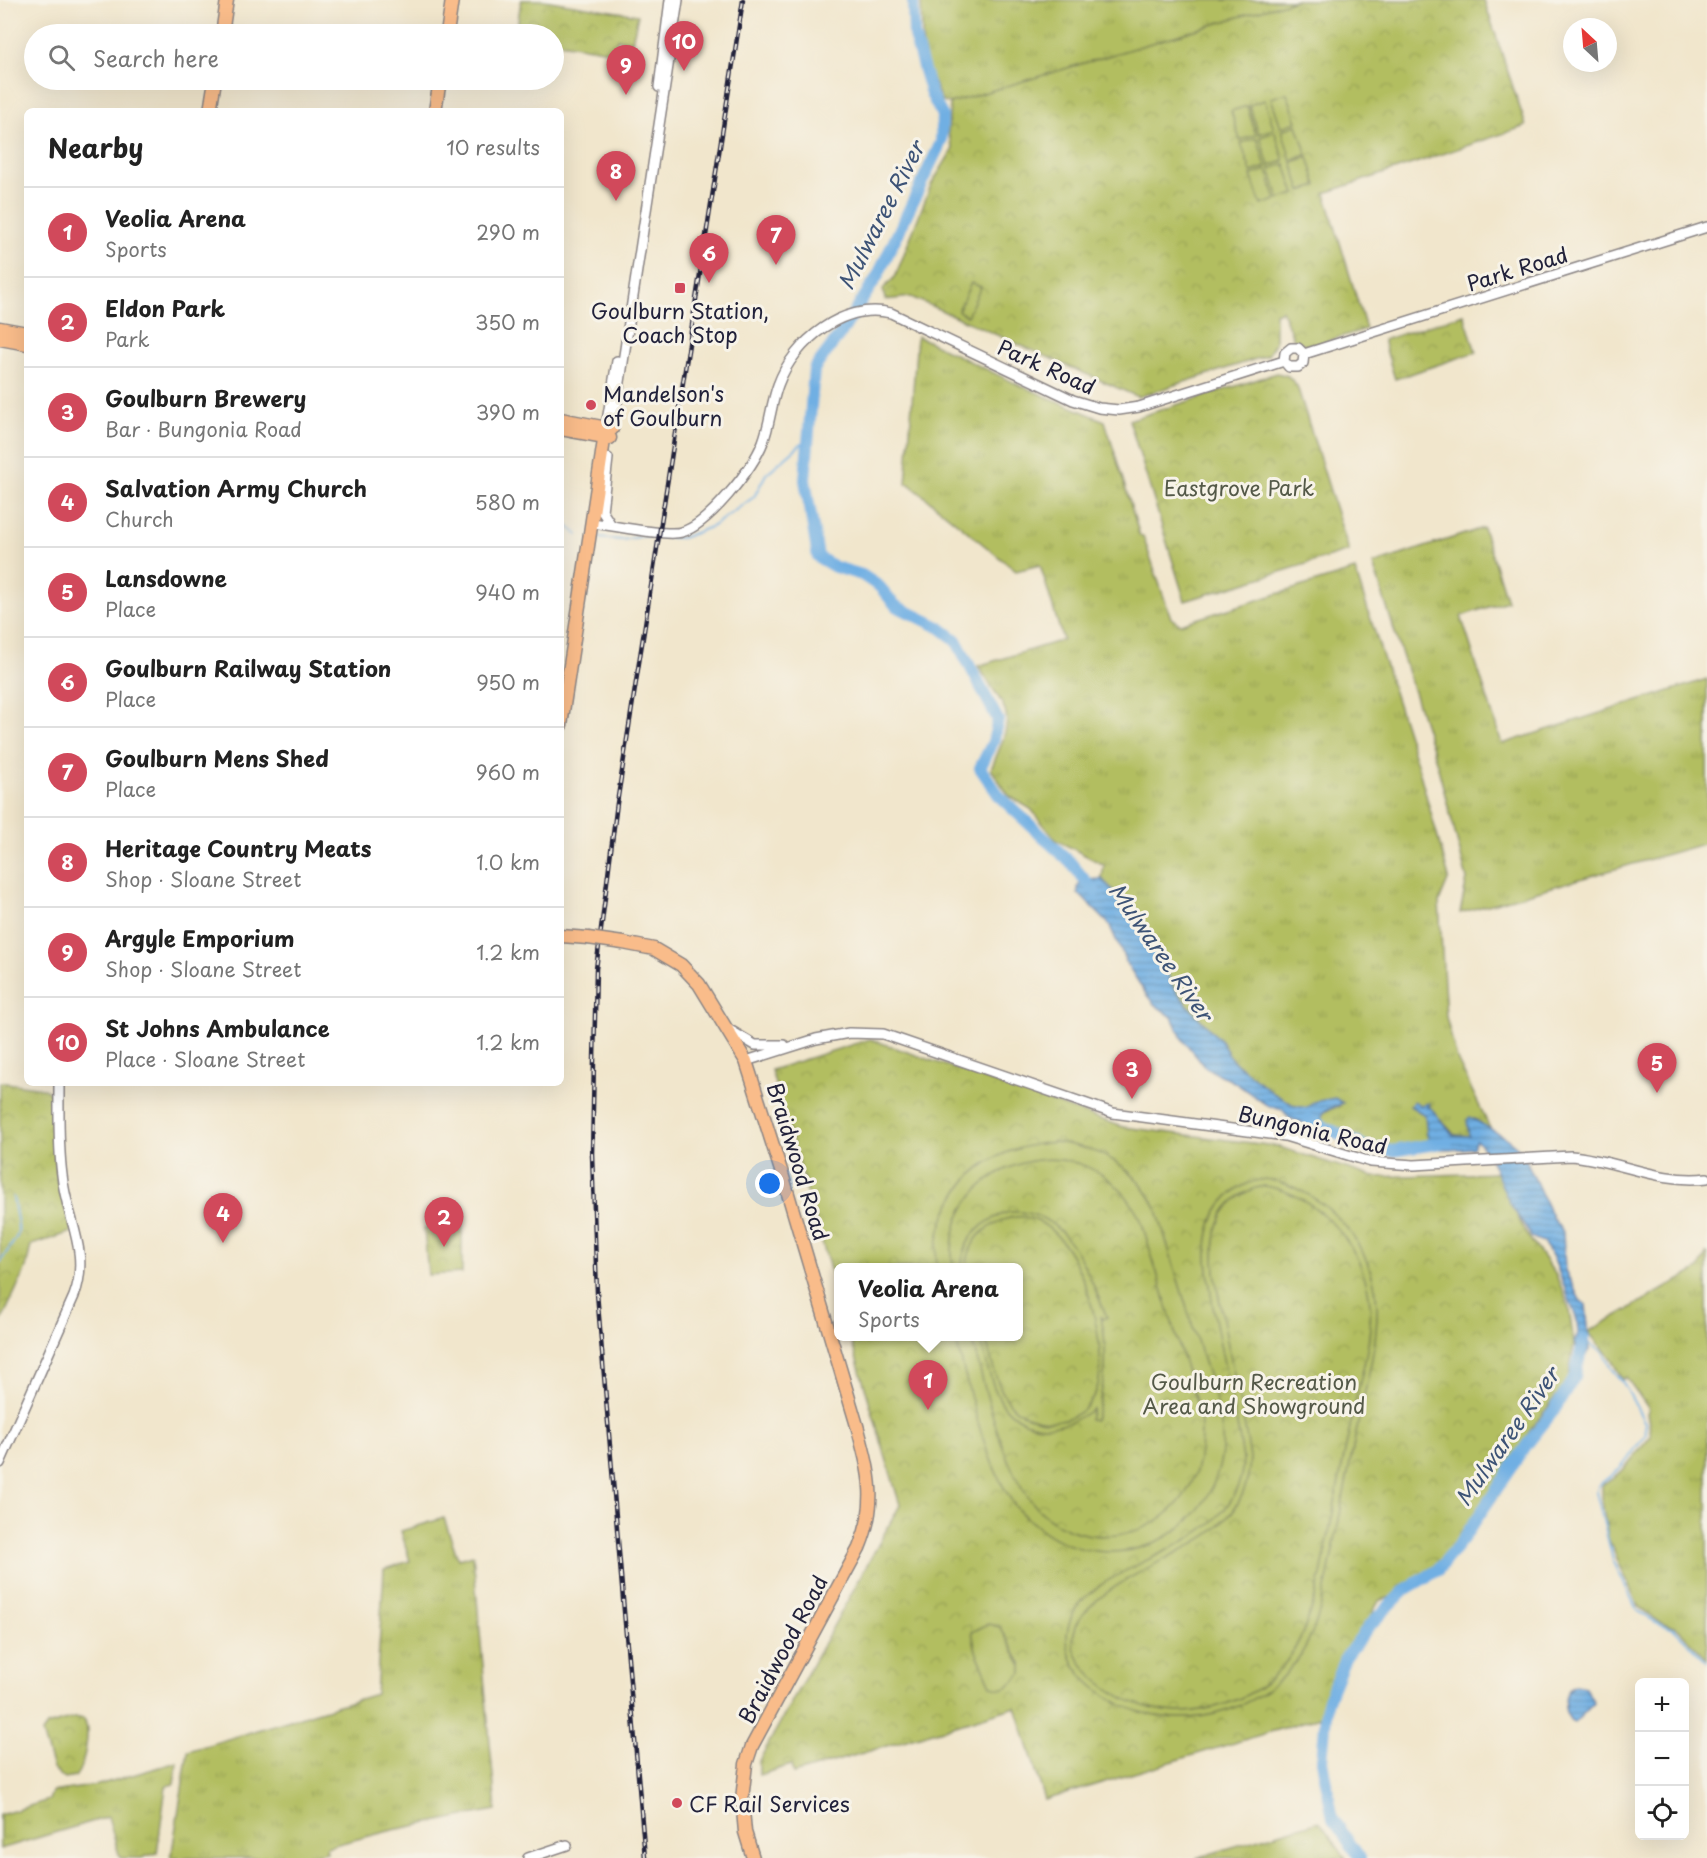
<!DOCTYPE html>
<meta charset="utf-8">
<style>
body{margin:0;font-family:"Playpen Sans",sans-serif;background:#f2f2f2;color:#222}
.controls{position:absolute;right:18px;bottom:18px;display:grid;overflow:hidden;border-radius:9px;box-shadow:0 6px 24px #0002}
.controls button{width:54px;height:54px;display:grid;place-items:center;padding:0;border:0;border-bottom:2px solid #e0e0e0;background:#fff;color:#222;font:30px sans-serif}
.compass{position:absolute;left:1563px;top:18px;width:54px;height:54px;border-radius:50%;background:#fff;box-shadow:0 6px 24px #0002;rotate:334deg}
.you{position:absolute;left:770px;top:1184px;width:21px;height:21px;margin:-15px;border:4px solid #fff;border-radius:50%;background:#1a73e8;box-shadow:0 0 0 9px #1a73e833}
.badge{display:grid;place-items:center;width:39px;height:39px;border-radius:50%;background:#d1495b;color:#fff;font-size:20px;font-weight:700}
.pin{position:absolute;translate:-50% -50px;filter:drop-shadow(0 2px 3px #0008)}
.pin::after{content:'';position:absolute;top:32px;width:21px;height:18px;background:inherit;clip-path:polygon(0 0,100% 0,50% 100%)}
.popup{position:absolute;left:834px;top:1263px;width:189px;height:78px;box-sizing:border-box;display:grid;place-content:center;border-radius:9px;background:#fff;filter:drop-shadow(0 2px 4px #0005);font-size:20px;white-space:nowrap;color:#767676}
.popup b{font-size:22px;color:#222}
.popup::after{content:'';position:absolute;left:50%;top:100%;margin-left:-12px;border:12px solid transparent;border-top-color:#fff}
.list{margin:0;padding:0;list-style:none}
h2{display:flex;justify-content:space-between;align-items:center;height:78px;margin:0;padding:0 24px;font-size:26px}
h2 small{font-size:20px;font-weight:400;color:#767676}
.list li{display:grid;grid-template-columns:39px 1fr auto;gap:18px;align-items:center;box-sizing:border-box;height:90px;padding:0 24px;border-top:2px solid #e0e0e0}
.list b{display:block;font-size:22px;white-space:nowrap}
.list p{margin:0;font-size:20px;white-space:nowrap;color:#767676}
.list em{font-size:20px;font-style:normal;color:#767676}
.icon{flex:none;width:33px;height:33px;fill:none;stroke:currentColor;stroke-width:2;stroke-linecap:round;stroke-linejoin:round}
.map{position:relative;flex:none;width:1707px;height:1858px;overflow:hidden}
.search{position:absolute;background:#fff;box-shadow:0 6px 24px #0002;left:24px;top:24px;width:540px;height:66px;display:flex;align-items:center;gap:15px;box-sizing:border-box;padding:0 21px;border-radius:33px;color:#767676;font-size:22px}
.panel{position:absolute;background:#fff;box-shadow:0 6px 24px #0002;left:24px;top:108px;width:540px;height:978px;border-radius:9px}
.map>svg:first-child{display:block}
.grass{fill:url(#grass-tufts);stroke:#6a704e;stroke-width:1.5}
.park{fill:url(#park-crowns);stroke:#6a704e;stroke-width:1.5}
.pitch{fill:#b2be60;stroke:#6a704e;stroke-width:1.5;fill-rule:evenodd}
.water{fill:url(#water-rules);stroke:#49688f;stroke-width:1.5}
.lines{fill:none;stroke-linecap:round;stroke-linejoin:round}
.stream{stroke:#70afe3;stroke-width:2}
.river{stroke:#70afe3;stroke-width:12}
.minor-casing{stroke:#8a8484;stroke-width:12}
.major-casing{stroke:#8a8484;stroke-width:15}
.minor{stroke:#fff;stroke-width:9}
.major{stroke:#f9bc8a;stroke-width:12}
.rail-casing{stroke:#22223b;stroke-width:4.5}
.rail{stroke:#f7f3e8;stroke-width:2;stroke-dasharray:7;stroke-linecap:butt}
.major-bridge-casing{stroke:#8a8484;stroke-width:15;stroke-linecap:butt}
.major-bridge{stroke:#f9bc8a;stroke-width:12}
.poi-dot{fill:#d1495b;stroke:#f7f3e8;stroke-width:2}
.labels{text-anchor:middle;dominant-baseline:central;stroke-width:6;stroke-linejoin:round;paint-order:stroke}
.street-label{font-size:21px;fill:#22223b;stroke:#f7f3e8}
.poi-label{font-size:21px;fill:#22223b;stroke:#f7f3e8;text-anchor:start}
.park-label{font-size:21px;fill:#545948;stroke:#f7f3e8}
.water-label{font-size:22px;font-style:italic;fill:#3d5376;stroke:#f7f3e8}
</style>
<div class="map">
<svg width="1707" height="1858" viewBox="0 0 1707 1858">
<defs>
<pattern id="grass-tufts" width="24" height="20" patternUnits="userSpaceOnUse" patternTransform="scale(1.5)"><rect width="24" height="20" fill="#b2be60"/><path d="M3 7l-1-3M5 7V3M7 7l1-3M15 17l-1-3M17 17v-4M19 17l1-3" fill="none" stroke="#99a354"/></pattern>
<pattern id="park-crowns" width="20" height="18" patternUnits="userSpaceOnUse" patternTransform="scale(1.5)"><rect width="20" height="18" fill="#b2be60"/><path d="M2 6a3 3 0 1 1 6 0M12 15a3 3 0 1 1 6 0" fill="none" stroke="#99a354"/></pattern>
<pattern id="water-rules" width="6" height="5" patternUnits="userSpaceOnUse" patternTransform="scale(1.5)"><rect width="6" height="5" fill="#70afe3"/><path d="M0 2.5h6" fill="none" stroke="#5c8eb9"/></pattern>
</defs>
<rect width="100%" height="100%" fill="#f7f3e8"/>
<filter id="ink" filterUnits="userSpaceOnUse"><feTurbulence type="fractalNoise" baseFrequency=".0167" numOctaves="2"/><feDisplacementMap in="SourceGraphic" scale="12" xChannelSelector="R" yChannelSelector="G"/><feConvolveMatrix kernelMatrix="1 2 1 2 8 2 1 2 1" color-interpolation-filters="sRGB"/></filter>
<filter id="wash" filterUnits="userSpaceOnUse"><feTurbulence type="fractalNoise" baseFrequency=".008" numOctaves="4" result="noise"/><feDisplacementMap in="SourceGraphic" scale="24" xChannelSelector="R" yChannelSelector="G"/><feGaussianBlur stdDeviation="1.35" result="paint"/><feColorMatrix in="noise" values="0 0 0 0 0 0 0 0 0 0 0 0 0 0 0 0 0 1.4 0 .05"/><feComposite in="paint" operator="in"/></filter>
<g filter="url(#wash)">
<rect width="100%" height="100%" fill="#f1e6cc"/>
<path class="grass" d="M921,0H1296L950,103L942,102L923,58Z
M917,336L1019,385L1105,421L1140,536H1143L1171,618L1180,624L1355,570L1419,770L1449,878L1439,902L1446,1017L1457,1059L1491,1130L1475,1119L1468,1126L1469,1136L1455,1135L1430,1108L1427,1109L1430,1105H1420L1415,1102L1410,1106L1425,1115L1429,1141C1402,1154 1340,1144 1321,1121L1323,1112L1340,1106L1333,1099L1314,1102L1307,1108L1295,1106L1273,1093L1232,1060L1220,1040L1195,1014L1173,987L1159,952L1140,919L1102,879L1104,865L1056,840L1031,809L1009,796L991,769C1016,711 1011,717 978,666L1063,640L1040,565L1016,571L909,484H906Z
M1483,528L1507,601L1461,616L1502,744L1707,679V843L1460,913L1467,879L1437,764L1373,564Z
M1707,1252V1659L1678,1629L1654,1619L1638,1606L1608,1538L1602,1501V1485L1622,1471L1651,1436L1647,1413L1649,1409L1626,1377L1623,1380L1609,1356L1588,1332L1699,1269Z
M444,1518L458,1559L473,1555L496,1810L393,1830L326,1847L327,1852L306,1858H171L188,1751L376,1694L384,1569L410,1561L401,1531Z
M177,1762L174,1784L166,1786L157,1853L141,1858H120L108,1817L0,1849V1815L49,1800L52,1792L98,1785Z
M1319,1821L1346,1858H1196Z"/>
<path class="park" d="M521,0H543L638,15L632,42L617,39L615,52L554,42V34H516Z
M1296,0H1484L1526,126L1325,193L1366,329L1308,347L1293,338L1282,310L1275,313V343L1268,355L1138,397L911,297L885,300L883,289L895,277L931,185L953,149L948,133L950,103Z
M1464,314L1476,352L1395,379L1383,340Z
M1277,373L1288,376L1297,386L1349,551L1185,601L1129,420Z
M870,1039L1123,1127L1276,1146L1374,1177L1497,1173L1525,1232L1556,1275L1568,1304L1574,1343L1568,1381L1529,1432L1499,1495L1481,1520L1431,1573L1396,1596L1380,1600L1376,1605L1369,1625L1341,1661L1323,1701V1716L1045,1800L1016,1707L793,1774L791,1765L759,1775V1761L900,1505L850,1337L1018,1336V1268H838V1296L771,1070Z
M0,1082L43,1088L51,1094L57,1179L72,1232L31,1245L26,1268L0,1324Z
M462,1225V1273L428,1275L424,1228Z
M74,1718H83C92,1730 84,1767 75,1777L65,1779L53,1769L42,1733L47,1726Z"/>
<path class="pitch" d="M1287,93L1297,122L1281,127L1271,98Z
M1265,100L1274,129L1259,134L1249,105Z
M1247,106L1256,135L1240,140L1231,111Z
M1297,125L1307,155L1291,160L1282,130Z
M1275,132L1284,161L1269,166L1260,137Z
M1257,138L1266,167L1251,172L1241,143Z
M1308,157L1317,186L1301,191L1292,162Z
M1285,164L1295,194L1279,199L1270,169Z
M1267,170L1276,200L1261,205L1251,175Z
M971,283L981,287L967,316L958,311Z
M1054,1142C1101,1148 1136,1166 1157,1210C1171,1257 1185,1303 1200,1350C1210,1382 1225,1417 1222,1451C1211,1545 1102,1583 1033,1523C1027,1518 1020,1513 1016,1507C983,1462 970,1390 955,1337H971C986,1388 1001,1471 1038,1509C1084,1555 1165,1539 1192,1482C1202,1461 1202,1437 1200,1415L1141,1220C1089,1113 939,1160 953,1267H937C935,1251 938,1233 944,1218C964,1167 1001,1147 1054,1142Z
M1265,1179C1325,1188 1375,1246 1377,1306C1378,1341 1368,1376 1361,1410C1349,1465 1339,1521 1328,1576C1321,1607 1315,1638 1294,1664C1248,1722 1159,1737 1099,1691C1083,1679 1068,1661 1067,1639C1066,1555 1241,1564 1243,1459C1235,1405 1220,1354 1212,1300C1209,1278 1204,1254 1209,1232C1215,1203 1236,1183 1265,1179ZM1265,1186C1321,1196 1365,1249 1370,1304C1373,1339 1361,1375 1354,1408C1342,1463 1332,1519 1321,1574C1305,1646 1280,1696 1201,1710C1169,1716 1132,1707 1106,1687C1001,1609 1178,1565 1219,1526C1240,1507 1249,1486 1250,1458C1243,1409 1230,1361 1222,1313C1217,1287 1211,1260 1216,1234C1220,1209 1239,1190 1265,1186Z
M1009,1212C1069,1208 1087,1273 1107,1317L1103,1319L1101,1316C1109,1356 1105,1382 1095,1420L1089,1419L1092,1409C1065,1430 1025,1435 1002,1403C990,1385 986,1357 980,1337H985C991,1356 995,1384 1008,1401C1032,1432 1088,1427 1098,1385C1111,1331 1065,1172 987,1229C974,1237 967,1253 967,1267H962C962,1238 983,1220 1009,1212Z
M988,1624L1000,1627L1022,1665V1673C1013,1682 1004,1695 991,1685L976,1651L972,1632Z"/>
<path class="water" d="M1102,879L1140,919L1159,952L1173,987L1195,1014L1220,1040L1232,1060L1273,1093L1295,1106L1307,1108L1314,1102L1335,1098L1343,1103L1323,1112L1320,1128L1289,1118L1283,1110L1268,1106L1234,1082L1206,1068L1183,1040L1172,1017L1154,1004L1146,994L1127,964L1109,924L1078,893V886L1085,880Z
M1414,1101L1420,1105L1430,1103L1427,1108L1430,1107L1453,1135L1469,1136L1467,1120L1470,1117L1506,1138L1522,1151L1553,1219L1563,1232L1565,1270L1580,1300L1586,1305L1590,1350L1586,1355L1578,1353L1574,1341L1578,1334L1577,1320L1553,1257L1543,1242L1531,1237C1526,1226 1520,1219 1514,1210C1500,1188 1495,1158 1476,1140L1473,1148L1448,1150L1433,1147L1427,1135L1425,1115L1410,1106Z
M1575,1685L1585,1687L1594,1703L1574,1723C1562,1714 1561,1693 1575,1685Z"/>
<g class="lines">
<path class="stream" d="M561,520L578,535
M598,538L622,540L645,536L682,538L713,526L754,497L766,474L808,438
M0,1262C25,1226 19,1238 13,1197
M1590,1344L1603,1352L1610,1367L1624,1384L1645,1423L1646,1435L1620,1468L1599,1485L1596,1492L1613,1560L1637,1610L1653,1621L1675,1630L1707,1662"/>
<path class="river" d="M913,0L914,36L931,94L942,115L941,142L877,277L841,333L814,369L805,480L818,557L835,567L862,575L880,587L896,606L939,627L956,640L998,720L993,742L980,768L1000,797L1070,862L1095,892
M1308,1119L1366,1147L1392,1151L1447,1142
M1360,1858L1333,1819L1322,1761L1327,1702L1345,1658L1369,1626L1406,1589L1438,1570L1463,1539L1528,1443L1555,1409L1575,1376L1584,1338"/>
</g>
</g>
<g filter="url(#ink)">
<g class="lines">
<defs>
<path id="minor" d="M659,87L670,0
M1304,354L1707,227
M1284,361L1289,367H1298L1303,363L1304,354
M1284,361L1285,353L1291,348H1298L1304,354
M606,427L617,361
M613,428L678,0
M608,458L602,511L611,525
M592,523C612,525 666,537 682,532C709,524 753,468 763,442C770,424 771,404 778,385C794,341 843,302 891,313L1073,400L1099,408L1119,410L1139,407L1284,361
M728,1029L755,1045H784
M746,1061L816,1039L849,1033L883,1034L1113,1113L1285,1136L1371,1162L1414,1165L1571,1156C1617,1160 1660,1184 1707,1178
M0,1463L74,1296C91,1252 66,1218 62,1175C58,1145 59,1113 59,1083
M528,1858L567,1845"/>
<path id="major" d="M222,34L227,0
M447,34L452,0
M210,111L215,80
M435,111L440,80
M0,328L27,333
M0,339L27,344
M561,419L612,429
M561,429L610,438
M561,725L606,427
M561,936L588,938
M623,943L654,949L681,965L699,984L746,1061L783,1177L858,1429C870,1474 878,1503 859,1548L752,1746L746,1764L742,1799L745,1832L753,1858"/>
</defs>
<use href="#minor" class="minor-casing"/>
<use href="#major" class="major-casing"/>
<use href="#minor" class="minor"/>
<use href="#major" class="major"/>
<defs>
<path id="rail" d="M645,1858L597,1293L592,1154L596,969L617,803L743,0"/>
</defs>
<use href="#rail" class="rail-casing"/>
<use href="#rail" class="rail"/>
<defs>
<path id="major-bridge" d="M588,938L623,943"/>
</defs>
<use href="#major-bridge" class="major-bridge-casing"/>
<use href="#major-bridge" class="major-bridge"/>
</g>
</g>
<g class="poi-dot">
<rect x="674" y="282" width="12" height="12" rx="3"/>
<circle cx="591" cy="405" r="6"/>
<circle cx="677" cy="1803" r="6"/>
</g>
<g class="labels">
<g class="street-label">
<text transform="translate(1517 268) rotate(-17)">Park Road</text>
<text transform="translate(1047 366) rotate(24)">Park Road</text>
<text transform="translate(1313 1129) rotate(13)">Bungonia Road</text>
<text transform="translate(799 1161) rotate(73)">Braidwood Road</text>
<text transform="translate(782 1649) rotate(-62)">Braidwood Road</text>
</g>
<g class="poi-label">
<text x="680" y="310" text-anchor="middle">Goulburn Station,<tspan x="680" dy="24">Coach Stop</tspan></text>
<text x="603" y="393">Mandelson's<tspan x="603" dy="24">of Goulburn</tspan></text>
<text x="689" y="1803">CF Rail Services</text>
</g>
<g class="park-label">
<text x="1239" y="487">Eastgrove Park</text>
<text x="1254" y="1381">Goulburn Recreation<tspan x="1254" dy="24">Area and Showground</tspan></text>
</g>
<g class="water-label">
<text transform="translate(880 215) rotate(-63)">Mulwaree River</text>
<text transform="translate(1162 951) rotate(55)">Mulwaree River</text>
<text transform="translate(1506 1436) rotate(-55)">Mulwaree River</text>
</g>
</g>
</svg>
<div class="controls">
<button>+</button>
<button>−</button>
<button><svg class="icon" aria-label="locate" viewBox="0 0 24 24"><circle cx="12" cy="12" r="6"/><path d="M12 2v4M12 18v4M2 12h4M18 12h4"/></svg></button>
</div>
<svg class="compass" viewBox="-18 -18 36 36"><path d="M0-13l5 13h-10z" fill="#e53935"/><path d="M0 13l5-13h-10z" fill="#767676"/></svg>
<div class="you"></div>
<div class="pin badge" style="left:928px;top:1410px">1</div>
<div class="popup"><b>Veolia Arena</b>Sports</div>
<div class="pin badge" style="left:444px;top:1247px">2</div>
<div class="pin badge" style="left:1132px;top:1099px">3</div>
<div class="pin badge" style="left:223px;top:1243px">4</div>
<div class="pin badge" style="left:1657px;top:1093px">5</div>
<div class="pin badge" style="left:709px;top:283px">6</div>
<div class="pin badge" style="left:776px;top:265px">7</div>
<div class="pin badge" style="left:616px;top:201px">8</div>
<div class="pin badge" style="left:626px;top:95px">9</div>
<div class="pin badge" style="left:684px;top:71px">10</div>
<div class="search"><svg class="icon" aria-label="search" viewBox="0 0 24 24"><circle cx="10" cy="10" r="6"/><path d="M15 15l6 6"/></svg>Search here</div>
<section class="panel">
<h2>Nearby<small>10 results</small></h2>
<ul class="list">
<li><span class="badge">1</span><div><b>Veolia Arena</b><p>Sports</p></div><em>290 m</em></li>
<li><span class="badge">2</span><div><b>Eldon Park</b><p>Park</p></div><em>350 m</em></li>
<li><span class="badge">3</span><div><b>Goulburn Brewery</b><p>Bar · Bungonia Road</p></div><em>390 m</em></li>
<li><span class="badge">4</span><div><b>Salvation Army Church</b><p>Church</p></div><em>580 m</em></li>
<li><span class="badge">5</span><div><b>Lansdowne</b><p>Place</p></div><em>940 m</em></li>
<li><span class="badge">6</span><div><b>Goulburn Railway Station</b><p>Place</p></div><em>950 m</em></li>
<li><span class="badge">7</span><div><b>Goulburn Mens Shed</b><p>Place</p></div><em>960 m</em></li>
<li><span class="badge">8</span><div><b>Heritage Country Meats</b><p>Shop · Sloane Street</p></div><em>1.0 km</em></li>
<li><span class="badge">9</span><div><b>Argyle Emporium</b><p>Shop · Sloane Street</p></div><em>1.2 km</em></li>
<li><span class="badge">10</span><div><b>St Johns Ambulance</b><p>Place · Sloane Street</p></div><em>1.2 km</em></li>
</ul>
</section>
</div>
